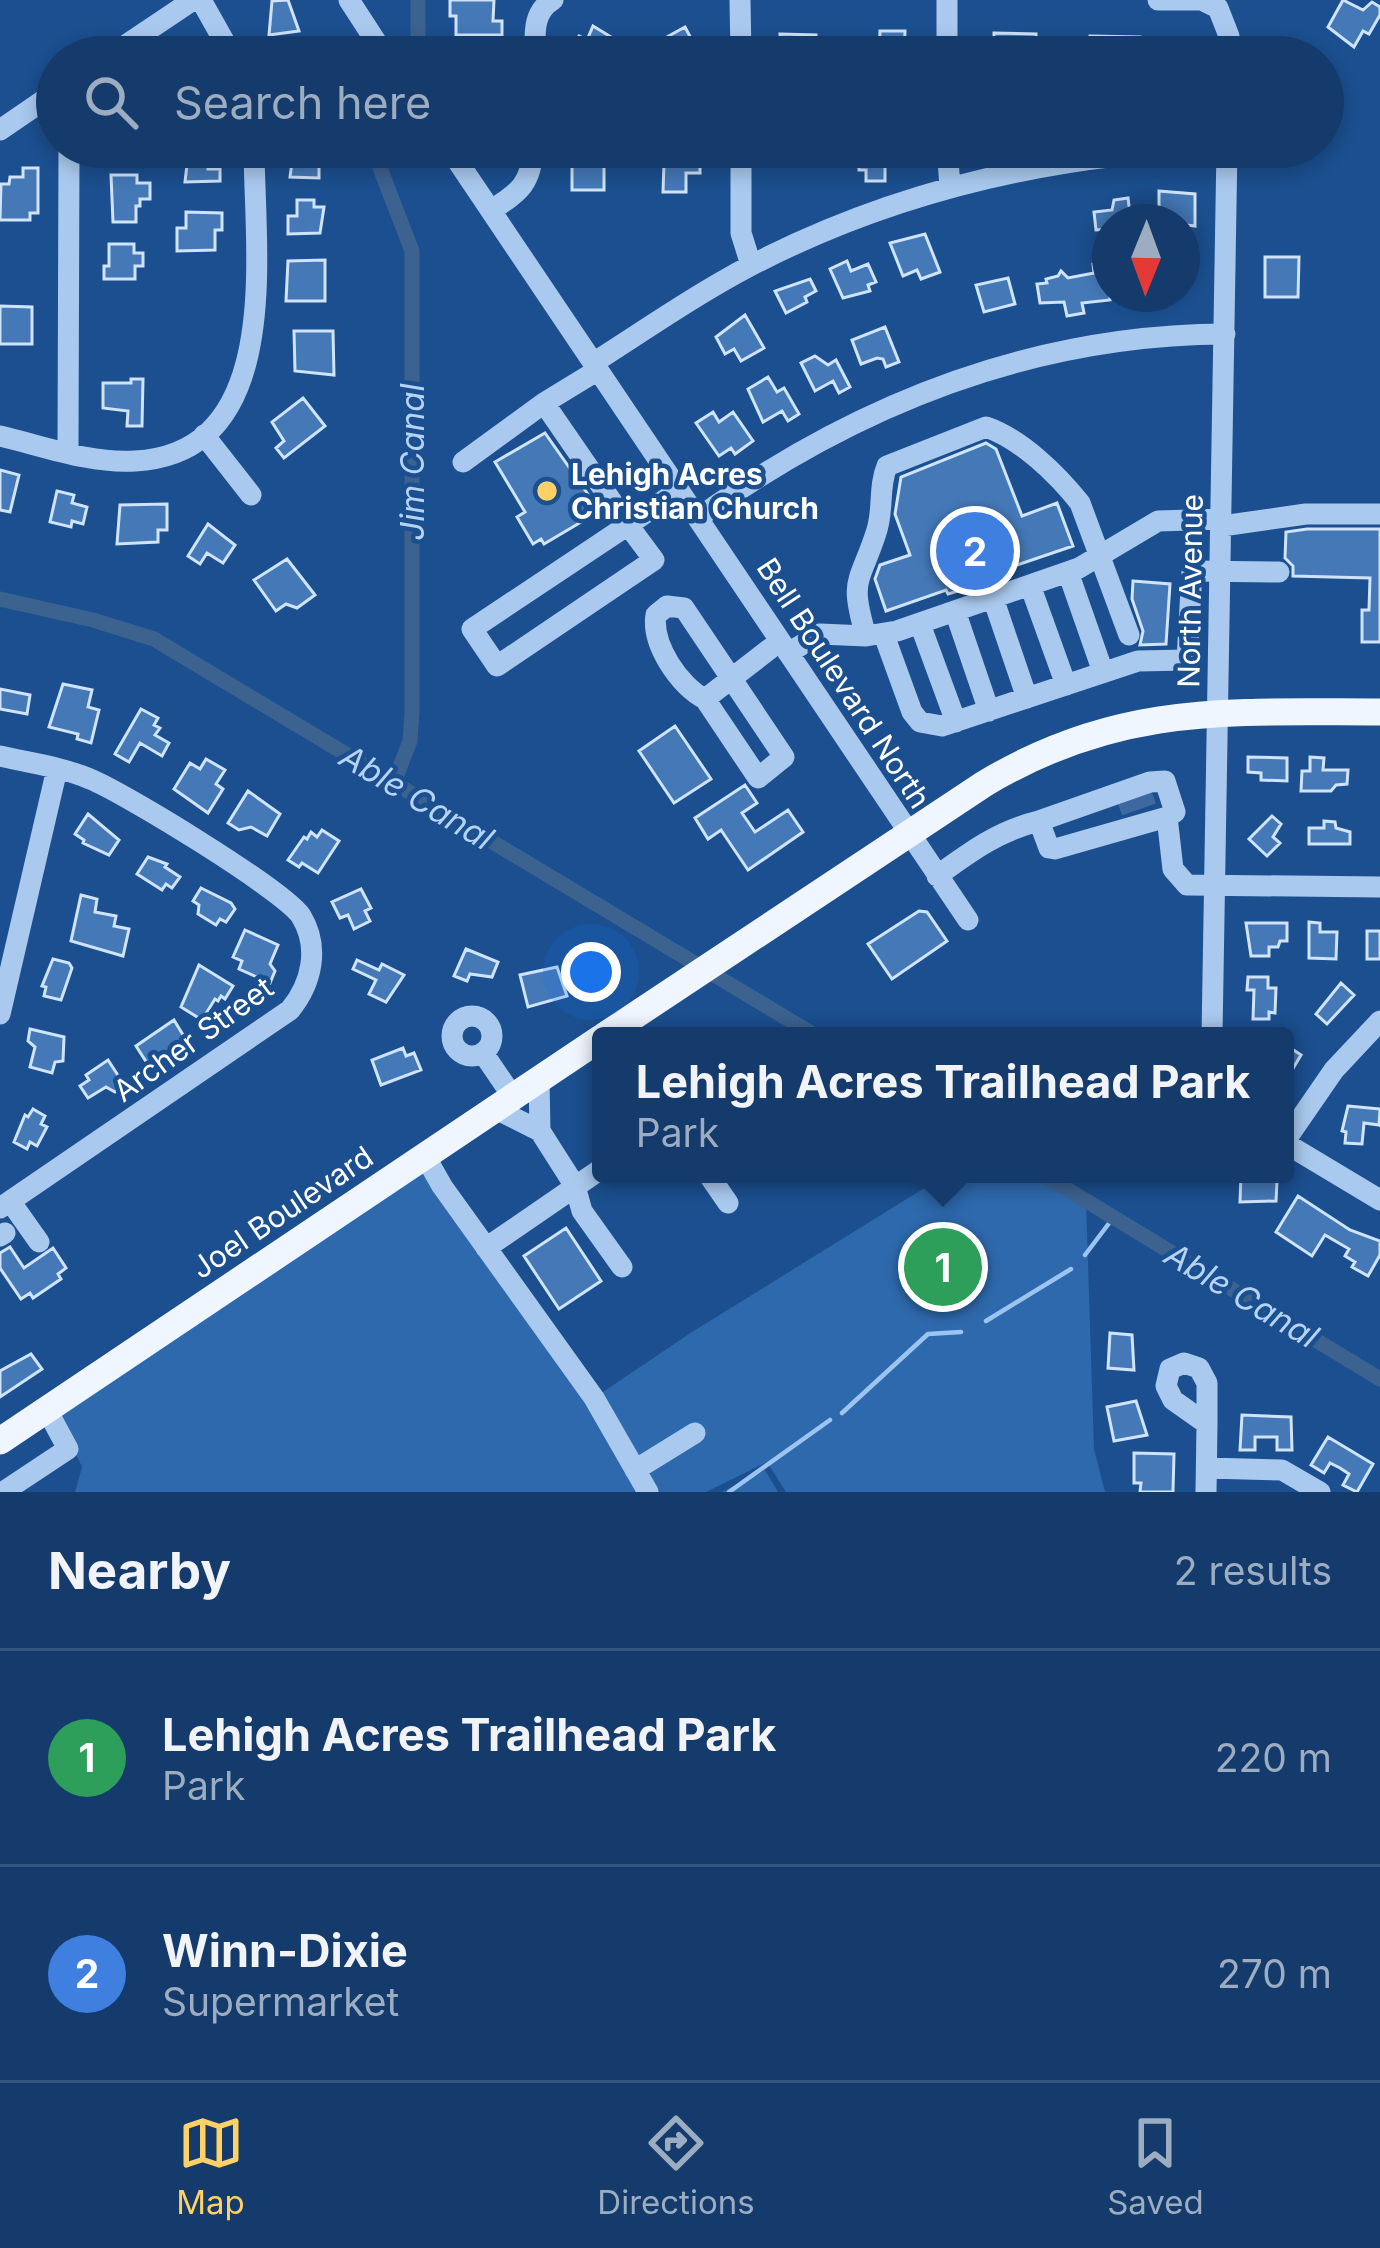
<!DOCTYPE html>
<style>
body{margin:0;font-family:Inter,sans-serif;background:#214673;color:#f1f3f6}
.compass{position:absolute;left:1092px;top:204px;width:108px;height:108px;border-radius:50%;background:#143b6b;box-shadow:0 6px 18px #0003;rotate:181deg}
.you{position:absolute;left:591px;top:972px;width:42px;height:42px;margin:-30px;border:9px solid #fff;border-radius:50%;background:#1a73e8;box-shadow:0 0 0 18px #1a73e833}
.badge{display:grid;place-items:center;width:78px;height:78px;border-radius:50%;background:#ffd166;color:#fff;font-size:39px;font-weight:700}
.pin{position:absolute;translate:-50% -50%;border:6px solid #fff;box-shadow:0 3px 12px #0006}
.popup{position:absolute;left:592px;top:1027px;width:702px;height:156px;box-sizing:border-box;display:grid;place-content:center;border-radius:12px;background:#143b6b;filter:drop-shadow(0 3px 9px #0005);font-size:39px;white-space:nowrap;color:#9dadc1}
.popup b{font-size:45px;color:#f1f3f6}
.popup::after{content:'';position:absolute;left:50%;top:100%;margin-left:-24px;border:24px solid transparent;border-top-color:#143b6b}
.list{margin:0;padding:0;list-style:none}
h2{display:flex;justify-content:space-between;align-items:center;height:156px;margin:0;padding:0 48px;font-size:51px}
h2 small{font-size:39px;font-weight:400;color:#9dadc1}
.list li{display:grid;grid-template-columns:78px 1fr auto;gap:36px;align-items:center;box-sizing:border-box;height:216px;padding:0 48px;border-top:3px solid #33557e}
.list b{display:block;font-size:45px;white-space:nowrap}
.list p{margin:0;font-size:39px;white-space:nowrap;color:#9dadc1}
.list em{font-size:39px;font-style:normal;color:#9dadc1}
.icon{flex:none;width:66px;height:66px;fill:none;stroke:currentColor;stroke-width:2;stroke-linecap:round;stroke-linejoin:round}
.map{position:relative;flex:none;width:1380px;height:1492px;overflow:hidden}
.search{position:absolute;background:#143b6b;box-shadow:0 6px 18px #0003;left:36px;right:36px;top:36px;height:132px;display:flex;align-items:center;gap:30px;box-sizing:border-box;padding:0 42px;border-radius:66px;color:#9dadc1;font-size:45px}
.sheet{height:588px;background:#143b6b}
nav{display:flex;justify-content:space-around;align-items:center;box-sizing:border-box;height:168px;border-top:3px solid #33557e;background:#143b6b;font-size:33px;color:#9dadc1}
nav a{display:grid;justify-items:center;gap:6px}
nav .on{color:#ffd166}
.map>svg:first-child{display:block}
.green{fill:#2e69ad}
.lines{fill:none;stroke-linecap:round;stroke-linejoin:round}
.stream{stroke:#9cc4f0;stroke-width:4.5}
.canal{stroke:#3c6290;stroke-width:15}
.building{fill:#4478b7;stroke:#cfe3fa;stroke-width:3}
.minor-tunnel{stroke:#3d69a0;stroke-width:21;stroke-dasharray:21 10;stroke-linecap:butt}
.minor{stroke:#a9c9ee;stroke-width:21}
.major{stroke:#f0f6ff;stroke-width:27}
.poi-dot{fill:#ffd166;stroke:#1b4f8f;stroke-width:4.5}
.labels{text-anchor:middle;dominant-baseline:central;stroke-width:9;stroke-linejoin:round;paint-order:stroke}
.poi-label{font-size:30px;font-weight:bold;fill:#fff;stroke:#1b4f8f;text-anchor:start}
.street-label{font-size:30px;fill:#fff;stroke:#1b4f8f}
.water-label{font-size:33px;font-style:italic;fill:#b5d3f5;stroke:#1b4f8f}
</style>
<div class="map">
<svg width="1380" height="1492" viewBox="0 0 1380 1492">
<rect width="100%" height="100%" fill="#1b4f8f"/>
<path class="green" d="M422,1167L595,1413L640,1492H75L82,1467L57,1413Z
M947,1174H1042L1086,1202L1094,1449L1105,1492H786L767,1462L706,1492H648L594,1398L692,1332Z
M765,1470L778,1492H722Z"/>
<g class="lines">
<path class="stream" d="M1085,1255L1113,1218
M986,1321L1071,1269
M842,1413L928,1334L961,1332
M729,1492L830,1420"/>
<path class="canal" d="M409,57L418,37V0
M372,147L412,251V712L410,741L394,782
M0,599L93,620L154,639L816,1036
M1042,1174L1380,1379"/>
</g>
<path class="building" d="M288,0L299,31L269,35L272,1Z
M450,0H494L493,21H502V35H456V16H450Z
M1343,0L1363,10L1372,2L1380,7V15L1369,34L1363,31L1354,47L1328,27Z
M593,26L621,43L620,57H577L568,53L579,36L587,40Z
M685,27L696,48L703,44L710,57H670L664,46L668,43L665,38Z
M880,31H905L904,57H879Z
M994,33L1036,34V49H1021V57H994Z
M780,34L816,35V43L822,44V57H782Z
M1090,36L1140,37L1139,57H1104V51H1090Z
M189,147H208V169H220V181L185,182Z
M294,147L319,148V178L290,177Z
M859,147H895V164H885V181H866V170H859Z
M680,152L700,155V173H686V192H663L664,163H667V155Z
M572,153H604V190H572Z
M23,168H38V213H30V220H0L1,184H9L10,177H23Z
M111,175H137V183H150V199H140V206H136V222H113Z
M1159,191L1195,194V226L1159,222Z
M1128,198L1131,222H1110V229L1096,230L1094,212L1112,210L1114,200Z
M297,200H314V207H324L320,233L288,234V216H297Z
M186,212L222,213V230H215V250L177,251V228H186Z
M925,234L940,272L921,279L917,270L903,276L890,243Z
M109,244H134V253H143V266H135V279H104V266H109Z
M1265,257H1299L1298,297H1265Z
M325,260V301H286L288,261Z
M847,261L851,271L868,264L876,282L868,285L870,291L843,298L830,269Z
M1110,262V300L1082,303L1084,313L1067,316L1064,302L1040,303L1037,284L1047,283L1046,279L1058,276L1061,271L1068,278L1094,273L1093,264Z
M1008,278L1015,304L984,312L976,285Z
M810,279L816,291L805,297L807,302L786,313L775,291Z
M0,306L32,307V344H0Z
M745,315L764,348L741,361L734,349L725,354L716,337Z
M885,327L899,362L886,367L883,359L877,358L861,364L852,340Z
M294,331H333L334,375L295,371Z
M815,356L828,365L836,360L850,387L839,393L833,381L815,391L801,363Z
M768,377L777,392L784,388L799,414L788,421L782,411L763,422L748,389Z
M131,379H143L142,426H127L128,411L103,408V383H131Z
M303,398L325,426L284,458L276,448L284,441L272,422Z
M713,412L719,422L733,412L753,441L735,454L731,448L719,456L696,423Z
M545,433L592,500L587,503L593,515L544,544L541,539L533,544L517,517L525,512L495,462Z
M986,443L996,449L1022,516L1057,503L1073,546L1014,566L1010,576L948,594L946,590L886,611L875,579L880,565L910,555L895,514L901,477Z
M0,470L19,475L10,512L0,510Z
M57,491L74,495L72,503L87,507L83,524L72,521L71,527L50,522Z
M167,504V530H158V542L117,544L120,505Z
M208,524L235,545L223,563L207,553L200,564L188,556Z
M1307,529H1380V642H1362V610H1369L1370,578L1293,576V566L1285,558L1286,532Z
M287,559L315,595L297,608L286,604L276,611L254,580Z
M1133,581L1170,584L1166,644L1140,645L1143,631L1132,599Z
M63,684L92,690L88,707L99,710L91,743L77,739L78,734L49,727Z
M0,689L30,695L27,714L0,709Z
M141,709L158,718L154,725L160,728L155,735L169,743L162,756L140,743L129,762L115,754Z
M675,726L711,779L674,803L639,751Z
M1248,757L1287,758V781L1261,780V773L1248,772Z
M1310,757L1324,758L1323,770H1348L1347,784L1336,785L1331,791H1301L1302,771H1310Z
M206,759L225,770L216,784L223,789L208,813L174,789L190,763L200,769Z
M745,785L757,803L742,813L755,832L788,810L803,832L748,870L721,830L708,839L695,818Z
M248,791L280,814L267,836L251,827L239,830L228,823Z
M88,814L119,840L109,855L83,843L84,840L75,834Z
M1272,816L1281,824L1273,837L1280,843L1267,856L1249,839Z
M1324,821L1335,822L1336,828L1350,832V844H1309V828H1324Z
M322,830L339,841L318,873L302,863L299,867L288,860L304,837L307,839L311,832L317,837Z
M148,857L167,864L165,867L180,877L172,888L166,884L162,890L137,874Z
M201,888L231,903L235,909L226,922L220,919L216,925L198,914L199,905L193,901Z
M361,889L371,908L365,911L370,921L354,929L348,915L340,918L332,902Z
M81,895L97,899L95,912L116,916L114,926L129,929L123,956L71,941Z
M919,911L927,912L947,941L892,979L868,944Z
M1309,922L1320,923V932H1337L1336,959L1309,958Z
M1246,923H1287V941H1280L1278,947H1269V956H1251Z
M245,930L278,945L270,964L275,971L270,983L239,969L242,961L233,957Z
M1367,931H1380V959H1367Z
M466,949L498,962L492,977L470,974L467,981L454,976Z
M53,959L69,963L72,968L61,1000L44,996L46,987L42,986Z
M357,960L379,970L382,964L404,975L386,1002L369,994L376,980L353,969Z
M199,965L233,986L225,999L221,996L218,1001L215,999L202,1020L181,1007Z
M557,967L567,996L528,1007L520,975Z
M1248,977H1268V988H1276L1275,1013L1269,1012V1019H1253L1254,990H1247Z
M1341,983L1354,995L1327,1024L1316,1014Z
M174,1020L191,1048L182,1054L177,1048L147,1063L136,1046Z
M30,1029L64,1037L63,1061L55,1062L52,1073L30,1067L35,1047L28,1041Z
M403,1048L406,1056L414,1053L421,1070L381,1085L372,1060Z
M1292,1049L1301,1055L1285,1082V1050L1290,1053Z
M108,1060L125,1086L115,1092L106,1087L88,1098L80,1086L89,1080L86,1075Z
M1348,1106L1380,1109L1379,1125L1364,1123L1362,1144L1345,1143L1346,1132L1342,1131Z
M33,1109L45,1116L41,1124L47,1127L37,1146L30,1142L27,1149L14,1142L25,1115L28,1117Z
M1241,1174H1256V1181H1277L1276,1201L1240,1202Z
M1298,1196L1350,1230L1380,1241V1255L1368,1276L1352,1267L1355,1262L1345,1256L1349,1249L1325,1235L1312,1256L1276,1232Z
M566,1228L601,1281L559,1309L524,1256Z
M10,1247L24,1268L53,1248L66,1268L58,1274L61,1279L33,1298L30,1293L21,1299L0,1268V1253Z
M1110,1333L1132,1335L1134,1370L1108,1368Z
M31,1354L42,1369L0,1397V1371Z
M1136,1401L1147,1435L1114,1441L1107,1407Z
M1242,1415L1291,1417L1292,1450H1277V1437H1255V1450H1240Z
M1328,1437L1373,1464L1357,1492L1343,1485L1349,1474L1340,1468L1330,1463L1324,1473L1311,1465Z
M1134,1453L1174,1454L1173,1492H1140L1141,1483H1134Z"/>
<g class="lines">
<path class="minor-tunnel" d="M1142,796L1146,807
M1128,801L1132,812"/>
<path class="minor" d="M201,0L233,57
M349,0L386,57
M740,0L741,57
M947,0V57
M1158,0H1202L1218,8L1229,36V57
M108,57L193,0
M535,57C535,35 532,12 553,0
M0,130L57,91
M448,147L968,920
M741,147V233L751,265
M947,147L950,187
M491,210C520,193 532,182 533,147
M593,363C645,330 695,295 750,266C898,189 1061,153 1227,148
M598,370L544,403L628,525L679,490
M204,435L251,495
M0,436C43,446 91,464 135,461C286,453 254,249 254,147
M68,451L69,147
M463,462L544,403
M698,518C855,405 1030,335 1225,334
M628,525L654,560L497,666L472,629Z
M1222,526L1306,514H1380
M1068,572L1103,672
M1030,585L1066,685
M993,598L1027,698
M955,611L989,711
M920,624L956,722
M884,635L912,712L920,722L942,726L1138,661L1187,660L1192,571L1279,572
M866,636C849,578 859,585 876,533C884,511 878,488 887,466L986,427C1021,439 1057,474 1080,503L1129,635
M788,653L820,634L866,636L897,631L1079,568L1158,521L1222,519
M705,699C680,687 651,644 656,615L667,606L684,608L784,757L758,778L705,699L780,641
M0,756C30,763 62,767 90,779C123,792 285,891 301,916C320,947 312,983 290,1010L0,1208
M1039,821L1150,782L1165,781L1175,812L1167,817
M937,876C970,852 998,831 1039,821L1049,848L1055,849L1167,817L1173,869L1187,885L1380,887
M0,1014L57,769
M452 1036a20 20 0 1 1 40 0a20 20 0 1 1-40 0Z
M1212,1036L1227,147
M483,1053L513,1097
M496,1109L540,1131L539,1080
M540,1131L575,1186L582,1211L622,1267
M1285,1141L1334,1070L1380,1021
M1285,1143L1380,1200
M425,1156L442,1186L594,1398L648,1492
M708,1174L728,1203
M10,1201L39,1242
M0,1236L5,1233
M486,1248L601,1169
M1184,1363L1199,1368L1207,1383V1424L1173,1400L1166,1386L1170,1369Z
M1207,1468L1282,1470L1320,1492
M635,1470L695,1433
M3,1492L68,1449L47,1410
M1206,1492L1207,1424"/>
<path class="major" d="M604,1036L984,784C1118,703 1230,712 1380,712
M0,1441L601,1038"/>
</g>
<circle class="poi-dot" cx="547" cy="491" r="12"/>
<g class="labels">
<g class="poi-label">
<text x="571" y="474">Lehigh Acres<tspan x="571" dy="34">Christian Church</tspan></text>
</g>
<g class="street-label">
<text transform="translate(1190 591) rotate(-89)">North Avenue</text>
<text transform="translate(844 683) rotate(57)">Bell Boulevard North</text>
<text transform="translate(193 1039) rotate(-36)">Archer Street</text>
<text transform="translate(282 1212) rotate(-34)">Joel Boulevard</text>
</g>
<g class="water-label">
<text transform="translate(412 462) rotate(-90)">Jim Canal</text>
<text transform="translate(417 797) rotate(31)">Able Canal</text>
<text transform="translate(1242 1295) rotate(31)">Able Canal</text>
</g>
</g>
</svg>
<svg class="compass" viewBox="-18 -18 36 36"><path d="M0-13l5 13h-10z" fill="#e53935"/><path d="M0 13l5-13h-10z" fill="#9dadc1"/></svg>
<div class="you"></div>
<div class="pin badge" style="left:943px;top:1267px;background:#2e9e5b">1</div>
<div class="popup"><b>Lehigh Acres Trailhead Park</b>Park</div>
<div class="pin badge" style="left:975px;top:551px;background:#3f7fe0">2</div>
<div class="search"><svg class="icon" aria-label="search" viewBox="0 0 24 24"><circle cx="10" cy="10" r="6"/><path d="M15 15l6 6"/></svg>Search here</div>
</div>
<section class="sheet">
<h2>Nearby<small>2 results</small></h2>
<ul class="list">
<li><span class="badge" style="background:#2e9e5b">1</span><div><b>Lehigh Acres Trailhead Park</b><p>Park</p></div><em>220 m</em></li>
<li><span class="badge" style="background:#3f7fe0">2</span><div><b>Winn-Dixie</b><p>Supermarket</p></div><em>270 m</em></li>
</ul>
</section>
<nav>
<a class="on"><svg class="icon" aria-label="map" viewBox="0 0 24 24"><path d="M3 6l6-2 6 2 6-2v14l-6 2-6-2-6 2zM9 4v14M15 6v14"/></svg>Map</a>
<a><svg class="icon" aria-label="directions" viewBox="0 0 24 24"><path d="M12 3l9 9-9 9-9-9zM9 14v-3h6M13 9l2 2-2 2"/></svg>Directions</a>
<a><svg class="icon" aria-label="saved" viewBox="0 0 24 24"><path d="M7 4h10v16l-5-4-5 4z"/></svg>Saved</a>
</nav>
